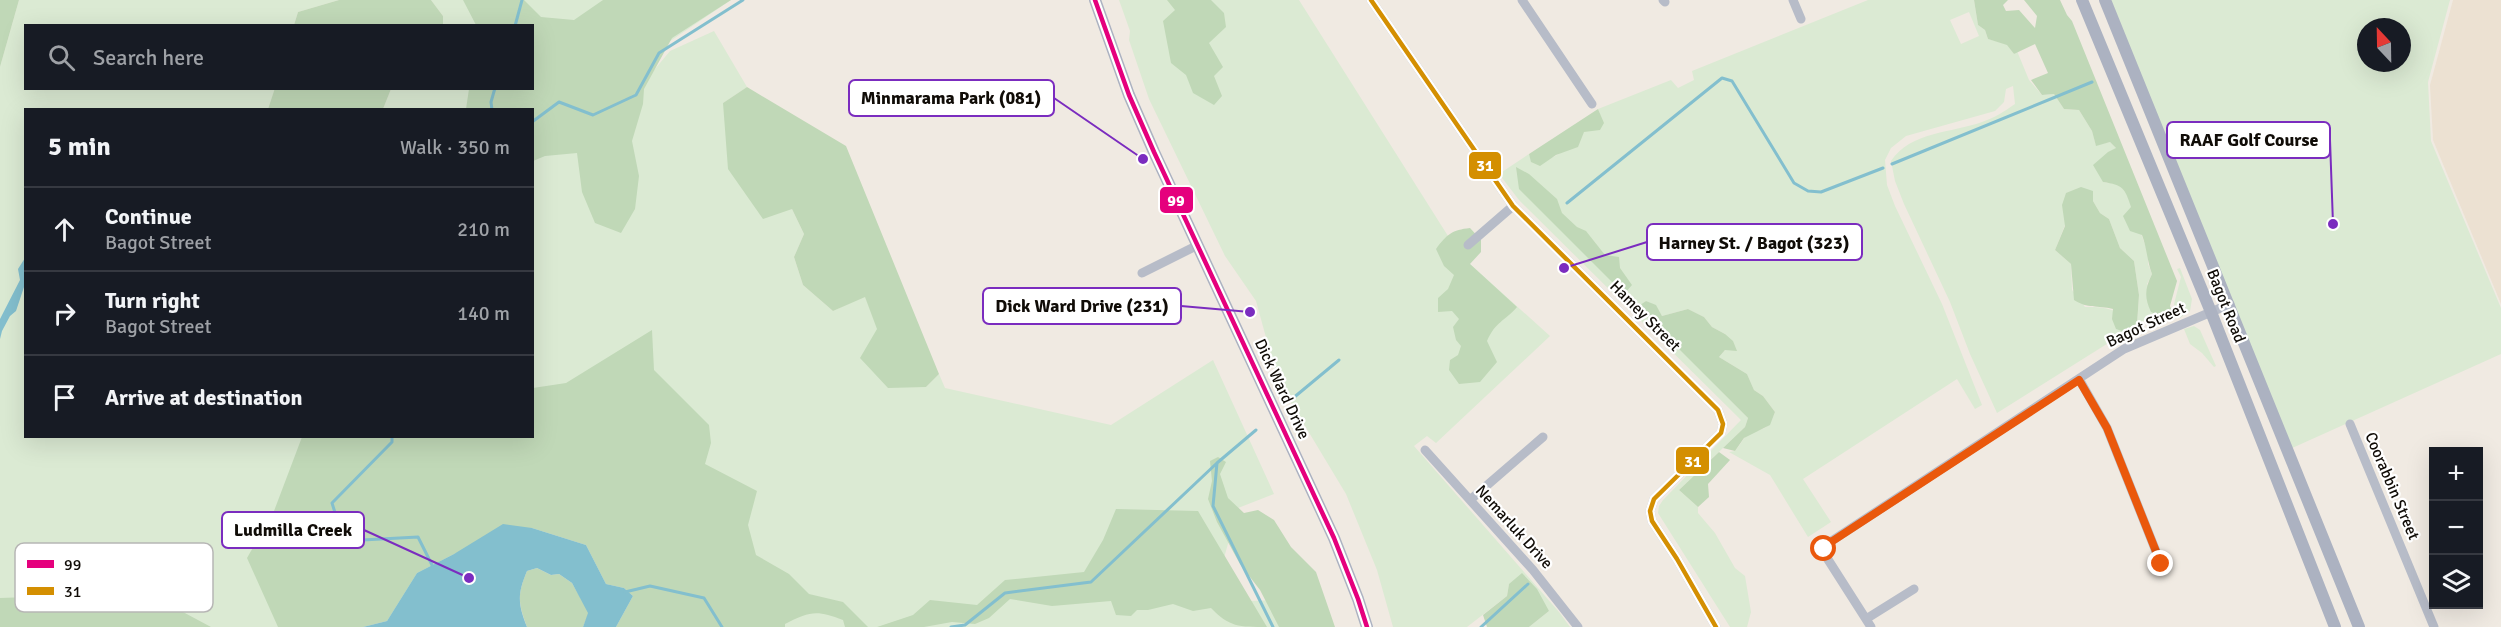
<!DOCTYPE html>
<meta charset="utf-8">
<style>
body{margin:0;font-family:Signika,sans-serif;background:#20242c;color:#f1f3f6}
.controls{position:absolute;right:18px;bottom:18px;display:grid;overflow:hidden;border-radius:0px;box-shadow:0 6px 24px #0002}
.controls button{width:54px;height:54px;display:grid;place-items:center;padding:0;border:0;border-bottom:2px solid #363941;background:#171b24;color:#f1f3f6;font:30px sans-serif}
.compass{position:absolute;left:2357px;top:18px;width:54px;height:54px;border-radius:50%;background:#171b24;box-shadow:0 6px 24px #0002;rotate:338deg}
.stop{position:absolute;width:18px;height:18px;margin:-14px;border:4px solid #ea580c;border-radius:50%;background:#fff}
.stop.end{background:#ea580c;border-color:#fff;box-shadow:0 2px 6px #0008}
.list{margin:0;padding:0;list-style:none}
h2{display:flex;justify-content:space-between;align-items:center;height:78px;margin:0;padding:0 24px;font-size:26px}
h2 small{font-size:20px;font-weight:400;color:#9ea1a6}
.list li{display:grid;grid-template-columns:39px 1fr auto;gap:18px;align-items:center;box-sizing:border-box;height:84px;padding:0 24px;border-top:2px solid #363941}
.list b{display:block;font-size:22px;white-space:nowrap}
.list p{margin:0;font-size:20px;white-space:nowrap;color:#9ea1a6}
.list em{font-size:20px;font-style:normal;color:#9ea1a6}
.icon{flex:none;width:33px;height:33px;fill:none;stroke:currentColor;stroke-width:2;stroke-linecap:round;stroke-linejoin:round}
.map{position:relative;flex:none;width:2501px;height:627px;overflow:hidden}
.search{position:absolute;background:#171b24;box-shadow:0 6px 24px #0002;left:24px;top:24px;width:510px;height:66px;display:flex;align-items:center;gap:15px;box-sizing:border-box;padding:0 21px;border-radius:0px;color:#9ea1a6;font-size:22px}
.panel{position:absolute;background:#171b24;box-shadow:0 6px 24px #0002;left:24px;top:108px;width:510px;height:330px;border-radius:0px}
.map>svg:first-child{display:block}
.built{fill:#ece1d2}
.green{fill:#dbead3;fill-rule:evenodd}
.forest{fill:#c0d8b7}
.water{fill:#83bfce}
.lines{fill:none;stroke-linecap:round;stroke-linejoin:round}
.stream{stroke:#83bfce;stroke-width:3}
.street{stroke:#b7bcc8;stroke-width:9}
.secondary{stroke:#acb2c1;stroke-width:12}
.bus-1-casing{stroke:#fff;stroke-width:9}
.bus-2-casing{stroke:#fff;stroke-width:9}
.bus-1{stroke:#e5007d;stroke-width:4.5}
.bus-2{stroke:#d48f01;stroke-width:4.5}
.route{stroke:#ea580c;stroke-width:8}
.labels{text-anchor:middle;dominant-baseline:central;stroke-width:4.5;stroke-linejoin:round;paint-order:stroke}
.street-label{font-size:16px;fill:#100c07;stroke:#fff}
.key{fill:#fff;stroke:#b7b6b5;stroke-width:1.5}
.key-label{font-size:16px;fill:#100c07}
.leader{fill:none;stroke:#7b2cbf;stroke-width:2}
.callout-dot{fill:#7b2cbf;stroke:#fff;stroke-width:2}
.callout{fill:#fff;stroke:#7b2cbf;stroke-width:2}
.callout-label{font-size:18px;text-anchor:middle;font-weight:bold;fill:#100c07}
.line-badge{stroke:#fff;stroke-width:2}
.badge-label{font-size:16px;text-anchor:middle;font-weight:bold;fill:#fff}
</style>
<div class="map">
<svg width="2501" height="627" viewBox="0 0 2501 627">
<rect width="100%" height="100%" fill="#f0eae2"/>
<path class="built" d="M2453,0H2501V304L2433,140L2430,85Z"/>
<path class="green" d="M19,0H339L298,12L294,25L26,26V88L275,89L268,109L26,110V436H532V110L383,109L391,89L532,88V26L443,25V16L431,0H731L651,54L650,75L670,51L714,31L747,87L723,103L792,209L804,234L794,257L803,285L833,311L865,296L878,329L926,387L939,374L945,388L1111,425L1213,360L1274,494L1238,508L1224,558L1250,601L1302,599L1327,627H616L633,596L624,588L606,584L586,545L532,528L404,596L387,621L363,627H0V67Z
M1119,0H1299L1460,255L1550,336L1436,443L1427,436L1414,446L1559,612L1570,627H1529L1549,611L1509,584L1507,596L1467,627H1393L1377,570L1346,494L1278,381L1256,301L1225,256L1149,99L1129,40L1130,31Z
M1868,0H1974L1978,25L1985,30L1988,39L2007,44L2014,54L2017,51L2029,80L2042,95L2054,94L2064,109L2079,110L2092,131L2096,145L2110,142L2116,148L2103,182L2117,184L2126,191L2148,253V264L2152,274L2147,284L2164,317L2174,316L2175,318L2155,325L2145,320L1997,413L1970,354L1950,302L1904,204L1895,181L1891,161C1911,131 1952,133 1982,122C1994,118 2005,111 2015,104L2013,86L2006,89L2004,102L1995,111L1906,136L1891,148L1885,160L1887,185L1895,206L1942,304L1982,405L1975,409L1957,379L1803,479L1831,522L1808,537L1770,475L1729,452L1735,451C1740,446 1744,435 1751,433C1767,427 1768,430 1775,412L1763,396L1754,390L1747,374L1719,357L1725,350V334L1712,327L1704,317L1688,309L1662,316L1656,306L1646,301L1638,307L1748,418L1745,427L1679,490L1698,507V513L1715,533L1735,568L1745,576L1751,612L1747,627H1730L1658,513L1659,506L1663,500L1741,420L1519,200L1499,174L1529,154L1532,162C1560,159 1562,151 1581,134C1587,129 1597,127 1603,123L1598,109L1671,80L1678,88L1694,80L1692,71ZM1969,12L1979,36L1961,44L1950,20ZM2093,201L2100,213L2109,219L2120,248L2134,261L2139,295L2137,324C2117,311 2109,306 2085,307L2072,290L2071,264L2055,250L2065,225Z
M2111,0H2450L2428,82L2431,141L2501,308V354L2290,449ZM2366,27H2402V63H2366Z
M2180,268L2192,299L2190,311L2180,318L2174,304L2181,277L2177,269Z
M2194,326L2200,330L2216,366L2214,367L2202,353L2190,344L2184,329Z"/>
<path class="forest" d="M0,0H19L0,67Z
M339,0H431L443,16V25H294L298,12Z
M463,0H524L541,17L574,20L603,0H731L672,38L644,89L643,104L632,141L639,176L635,209L621,233L595,223L582,192L577,153L545,156L533,161L532,110L466,109L469,89L532,88V26L476,25Z
M1167,0H1211L1224,13L1226,27L1209,43L1223,67L1214,76L1222,96L1214,105L1193,93L1186,75L1171,63L1163,21L1175,10Z
M1974,0H2008L2003,5L2006,11L2019,10L2035,28L2037,16L2024,0H2060L2067,15L2072,21L2177,281L2170,306L2174,316L2164,317L2151,312C2144,297 2145,288 2152,274C2147,261 2147,248 2142,235L2130,231L2123,216L2131,207C2125,188 2123,185 2103,182L2093,165L2108,152L2116,148L2110,142L2096,146L2092,131L2079,110L2064,109L2054,94L2042,95L2031,80L2048,73L2035,44L2014,54L2007,45L1988,39L1985,30L1978,25Z
M747,87L846,146L939,374L926,387L888,388L860,358L877,329L865,297L833,311L803,285L794,257L804,234L792,209L763,219L728,169L723,103Z
M275,88H391V89L383,109H268Z
M1598,109L1604,123L1600,130L1584,132L1578,147L1556,155L1540,166L1531,162L1529,154Z
M1516,167L1529,174L1557,199L1562,213L1577,227L1586,231L1605,255L1619,257L1620,268L1632,285L1624,294L1519,189Z
M2081,187L2093,191V201L2100,213L2109,219L2120,248L2134,261L2139,295L2137,324L2122,331L2116,329L2112,319L2113,309C2097,305 2088,309 2074,300L2071,264L2055,250L2065,226L2062,205L2066,193Z
M1470,228L1481,240V252L1470,264L1517,307C1504,322 1496,321 1487,341L1497,362L1480,382L1459,384L1449,370L1450,360L1458,355L1461,346L1456,340L1453,327L1459,319L1452,311L1438,312V298L1448,289L1454,275L1444,266L1436,249C1447,234 1452,230 1470,228Z
M1646,301L1656,305L1662,316L1688,309L1704,317L1712,327L1725,334L1733,341L1737,351L1725,350L1719,357L1747,374L1754,390L1763,396L1775,412L1770,425L1744,438L1735,451L1723,448L1745,427L1748,418L1637,307Z
M652,330L654,370L709,425L711,443L705,464L757,491L748,525L756,555L789,574L809,594L843,602L868,627H845L843,620C817,610 810,611 785,624V627H616L633,596L624,588L606,584L586,545L532,528L454,554L417,573L387,621L363,627H278L247,558L274,511L302,437L532,436L533,388L566,383Z
M1719,452L1730,460L1708,484L1709,497L1698,507L1679,490Z
M1218,457L1226,462L1220,474L1228,498L1244,513L1258,510L1274,520L1291,547L1316,572L1335,627H1279L1260,590L1240,564L1217,522L1208,499L1212,481L1210,461Z
M1116,509L1198,511L1267,627C1239,627 1229,627 1211,608L1193,611L1173,604L1148,610H1137L1131,616L1116,615L1111,601L1052,606L1010,599L989,618L975,624L952,622L924,627H877L913,615L930,600L977,605L1005,580L1084,572L1103,540Z
M537,568L551,575L559,574L572,583L589,613L583,627H527C518,603 517,595 527,571Z
M1522,573L1537,589L1549,611L1529,627H1487L1483,615L1507,596L1509,584Z
M29,597L100,609L155,597L211,627H0V598Z"/>
<path class="water" d="M25,258V284L16,311L10,316L2,331L0,339V319L20,280L18,269Z
M503,524L532,528L586,545L606,584L624,588L633,596L616,627H583L588,613L572,583L559,574L551,575L537,568L527,571C517,595 518,604 527,627H363L387,621L417,573L454,554Z"/>
<g class="lines">
<path class="stream" d="M515,26L522,0
M492,110L491,102L495,88
M532,122L559,102L593,115L636,95L659,53L743,0
M1892,164L2092,82
M1567,203L1722,78L1732,81L1794,183L1808,191L1821,192L1883,168
M1292,399L1339,360
M1256,430L1217,463L1213,506L1273,627
M392,436V442L332,503L344,541L418,537L433,567
M625,592L650,586L704,598L722,627
M951,627L965,625L1005,593L1091,582L1217,463
M1481,627L1528,584"/>
<path class="street" d="M1371,0L1513,206L1718,410L1723,424L1721,433L1654,499L1650,511L1652,521L1677,559L1716,627
M1522,0L1592,104
M1663,0L1665,2
M1793,0L1801,19
M1468,245L1513,206
M1142,273L1198,245
M2079,379L2107,428L2161,564
M2350,424L2434,627
M1425,450L1533,570L1578,627
M1470,500L1543,437
M1866,619L1914,589
M1871,627L1827,558L1824,549L1827,544L2124,349L2230,304"/>
<path class="secondary" d="M1095,0L1129,95L1154,152L1334,538L1358,599L1367,627
M2082,0L2211,312L2335,627
M2105,0L2359,627"/>
<defs>
<path id="bus-1" d="M1095,0L1129,95L1154,152L1334,538L1358,599L1367,627"/>
<path id="bus-2" d="M1371,0L1513,206L1718,410L1723,424L1721,433L1654,499L1650,511L1652,521L1677,559L1716,627"/>
</defs>
<use href="#bus-1" class="bus-1-casing"/>
<use href="#bus-2" class="bus-2-casing"/>
<use href="#bus-1" class="bus-1"/>
<use href="#bus-2" class="bus-2"/>
</g>
<g class="lines">
<path class="route" d="M1824,549L1831,542L2079,380L2107,428L2161,564"/>
</g>
<g class="labels">
<g class="street-label">
<text transform="translate(2226 306) rotate(68)">Bagot Road</text>
<text transform="translate(1645 316) rotate(45)">Hamey Street</text>
<text transform="translate(2146 325) rotate(-25)">Bagot Street</text>
<text transform="translate(1282 389) rotate(65)">Dick Ward Drive</text>
<text transform="translate(2392 486) rotate(67)">Coorabbin Street</text>
<text transform="translate(1514 527) rotate(48)">Nemarluk Drive</text>
</g>
</g>
<rect x="15" y="543" width="198" height="69" rx="9" class="key"/>
<rect x="27" y="560" width="27" height="8" fill="#e5007d"/>
<rect x="27" y="587" width="27" height="8" fill="#d48f01"/>
<g class="key-label">
<text x="64" y="570">99</text>
<text x="64" y="597">31</text>
</g>
<path class="leader" d="M1143 159L1054 98M2333 224L2330 140M1564 268L1647 242M1250 312L1181 306M469 578L364 530"/>
<g class="callout-dot">
<circle cx="1143" cy="159" r="6"/>
<circle cx="2333" cy="224" r="6"/>
<circle cx="1564" cy="268" r="6"/>
<circle cx="1250" cy="312" r="6"/>
<circle cx="469" cy="578" r="6"/>
</g>
<g class="callout">
<rect x="849" y="80" width="205" height="36" rx="6"/>
<rect x="2167" y="122" width="163" height="36" rx="6"/>
<rect x="1647" y="224" width="215" height="36" rx="6"/>
<rect x="983" y="288" width="198" height="36" rx="6"/>
<rect x="222" y="512" width="142" height="36" rx="6"/>
</g>
<g class="callout-label">
<text x="951" y="104">Minmarama Park (081)</text>
<text x="2249" y="146">RAAF Golf Course</text>
<text x="1754" y="249">Harney St. / Bagot (323)</text>
<text x="1082" y="312">Dick Ward Drive (231)</text>
<text x="293" y="536">Ludmilla Creek</text>
</g>
<g class="line-badge">
<rect x="1468" y="151" width="34" height="29" rx="6" fill="#d48f01"/>
<rect x="1159" y="186" width="35" height="28" rx="6" fill="#e5007d"/>
<rect x="1675" y="446" width="35" height="29" rx="6" fill="#d48f01"/>
</g>
<g class="badge-label">
<text x="1485" y="171">31</text>
<text x="1176" y="206">99</text>
<text x="1693" y="467">31</text>
</g>
</svg>
<div class="controls">
<button>+</button>
<button>−</button>
<button><svg class="icon" aria-label="layers" viewBox="0 0 24 24"><path d="M12 4l9 5-9 5-9-5zM3 14l9 5 9-5"/></svg></button>
</div>
<svg class="compass" viewBox="-18 -18 36 36"><path d="M0-13l5 13h-10z" fill="#e53935"/><path d="M0 13l5-13h-10z" fill="#9ea1a6"/></svg>
<div class="stop" style="left:1824px;top:549px"></div>
<div class="stop end" style="left:2161px;top:564px"></div>
<div class="search"><svg class="icon" aria-label="search" viewBox="0 0 24 24"><circle cx="10" cy="10" r="6"/><path d="M15 15l6 6"/></svg>Search here</div>
<section class="panel">
<h2>5 min<small>Walk · 350 m</small></h2>
<ul class="list">
<li><svg class="icon" aria-label="ahead" viewBox="0 0 24 24"><path d="M12 20V5M6 11l6-6 6 6"/></svg><div><b>Continue</b><p>Bagot Street</p></div><em>210 m</em></li>
<li><svg class="icon" aria-label="right" viewBox="0 0 24 24"><path d="M7 20v-9h11M14 6l5 5-5 5"/></svg><div><b>Turn right</b><p>Bagot Street</p></div><em>140 m</em></li>
<li><svg class="icon" aria-label="arrive" viewBox="0 0 24 24"><path d="M6 21V4h12l-3 4 3 4H6"/></svg><div><b>Arrive at destination</b></div></li>
</ul>
</section>
</div>
